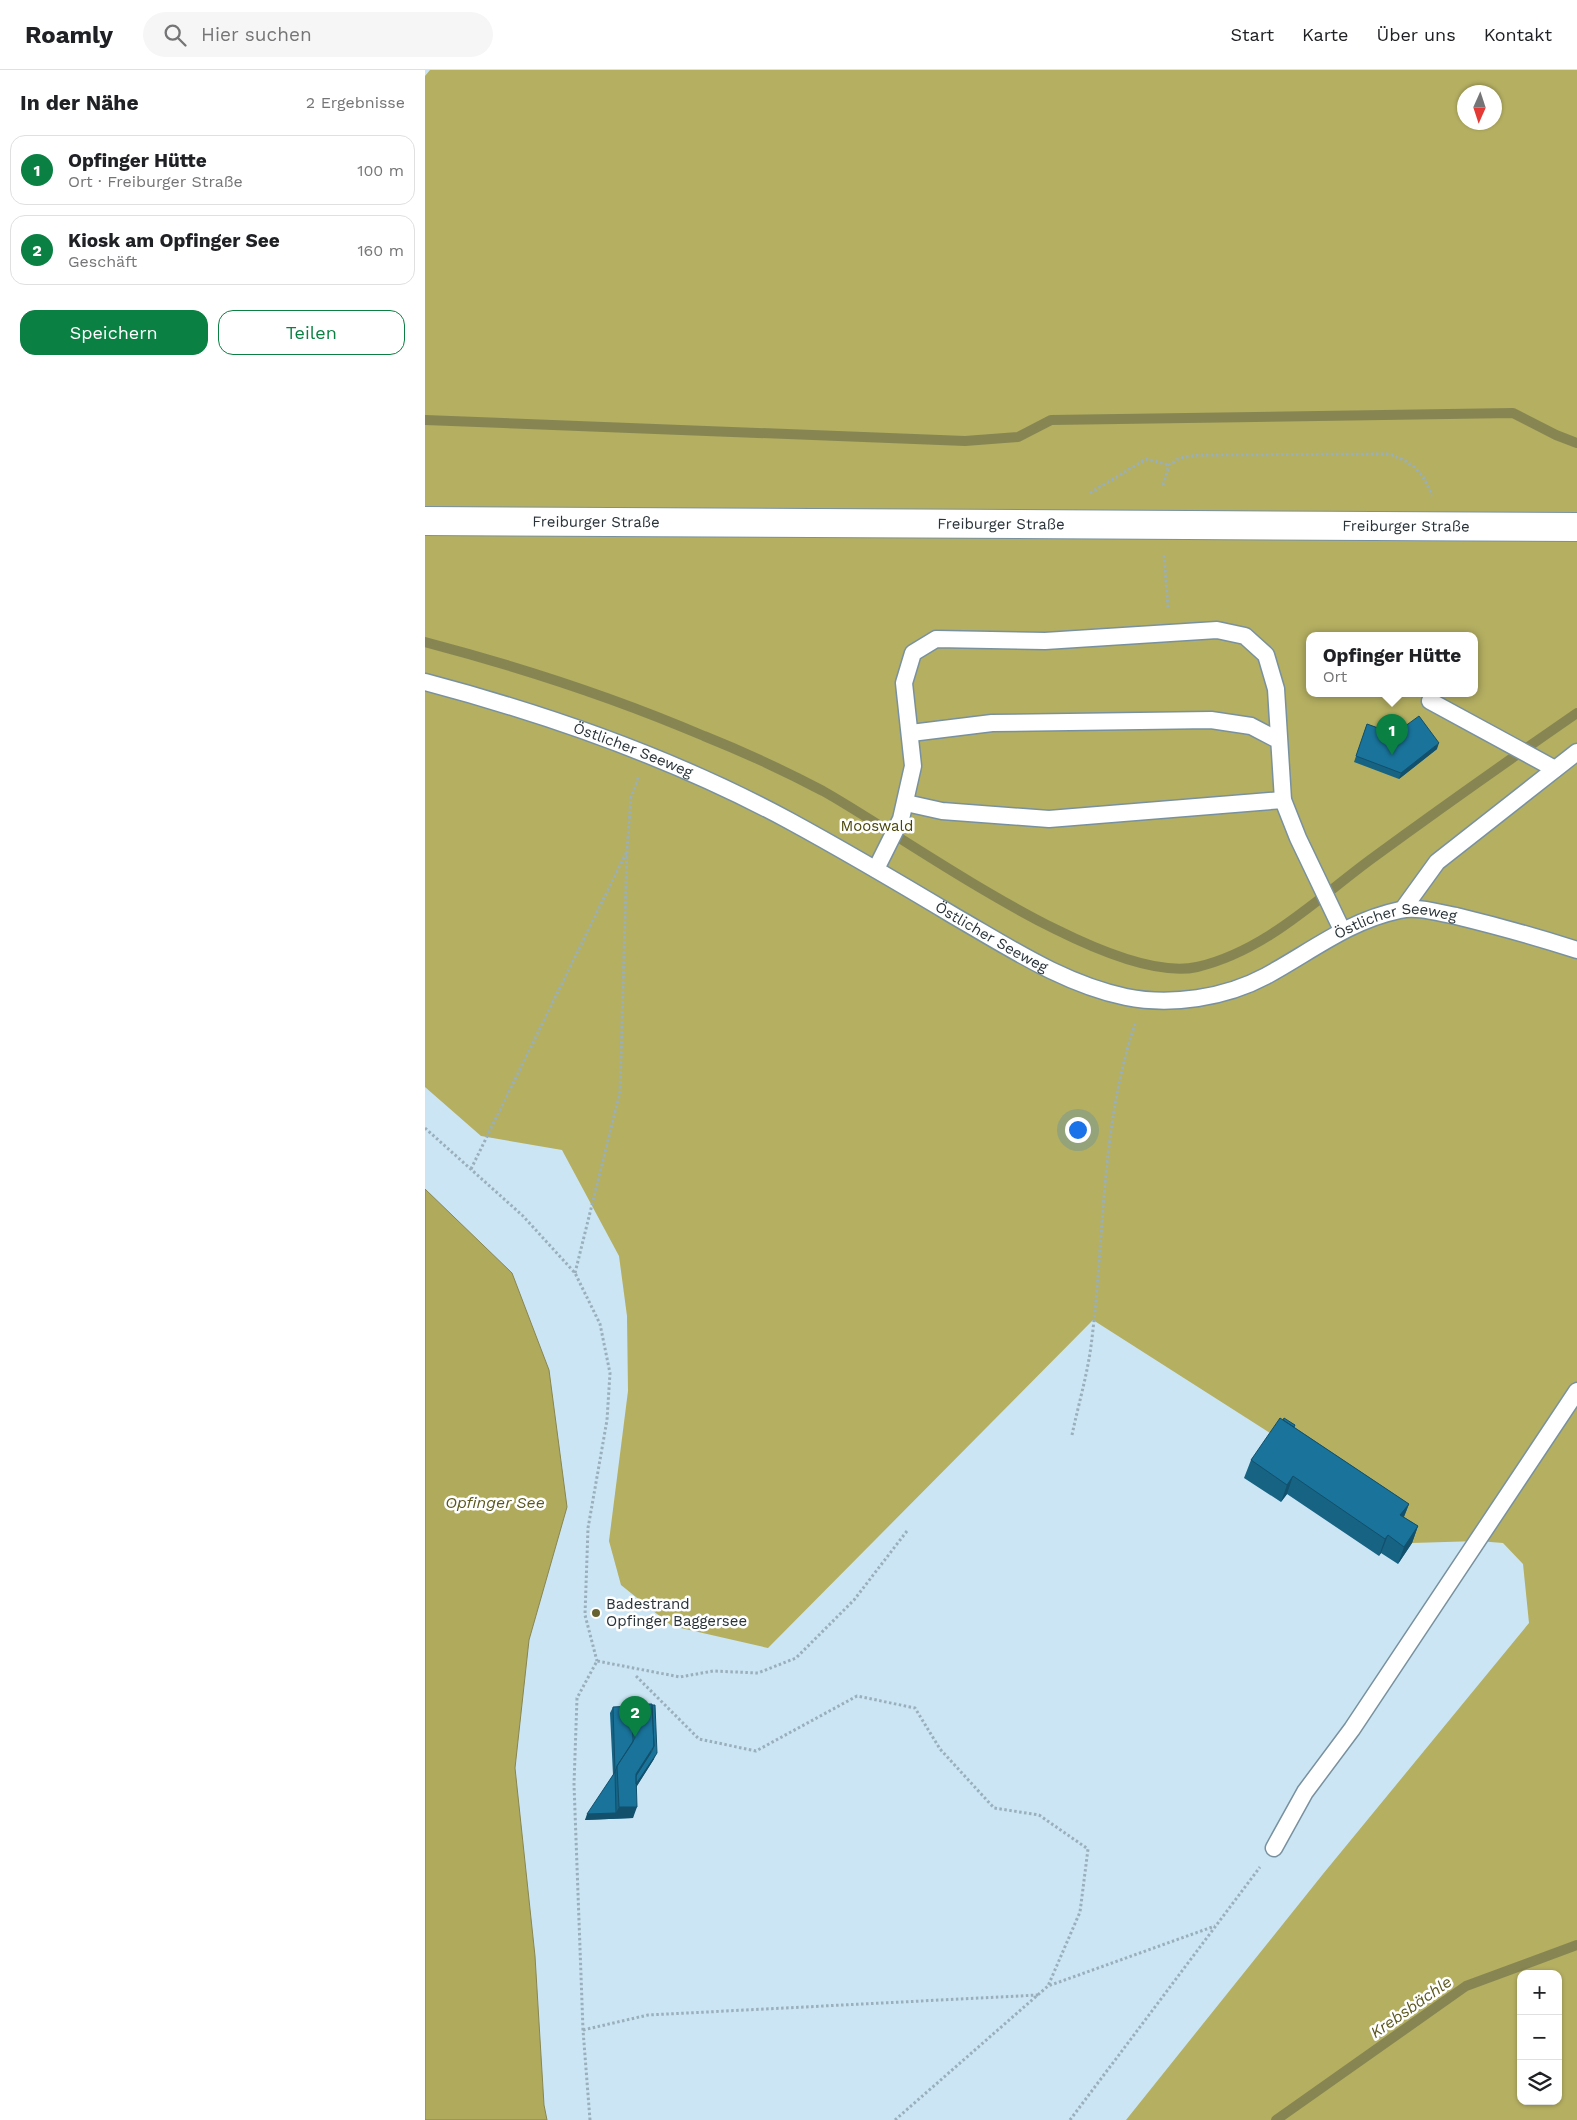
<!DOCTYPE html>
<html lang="de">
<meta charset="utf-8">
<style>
body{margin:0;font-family:"Work Sans",sans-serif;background:#f6f6f6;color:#202124}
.controls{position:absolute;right:15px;bottom:15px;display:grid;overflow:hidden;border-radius:10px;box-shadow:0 1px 4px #0004}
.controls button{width:45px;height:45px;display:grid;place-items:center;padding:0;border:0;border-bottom:1px solid #e0e0e0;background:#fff;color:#202124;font:25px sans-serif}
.compass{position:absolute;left:1032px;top:15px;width:45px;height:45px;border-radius:50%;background:#fff;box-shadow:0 1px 4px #0004;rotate:183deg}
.you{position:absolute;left:652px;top:1059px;width:18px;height:18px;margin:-12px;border:4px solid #fff;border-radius:50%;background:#1a73e8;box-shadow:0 0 0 8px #1a73e833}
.badge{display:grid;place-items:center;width:32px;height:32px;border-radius:50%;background:#0b8043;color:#fff;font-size:16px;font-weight:700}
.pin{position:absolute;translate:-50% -41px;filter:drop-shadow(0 1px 2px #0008)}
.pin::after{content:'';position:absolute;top:26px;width:18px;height:15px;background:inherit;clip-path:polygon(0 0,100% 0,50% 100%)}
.popup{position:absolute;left:881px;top:562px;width:172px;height:65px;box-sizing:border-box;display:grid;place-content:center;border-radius:10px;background:#fff;filter:drop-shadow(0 1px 4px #0005);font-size:16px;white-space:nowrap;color:#757577}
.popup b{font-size:19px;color:#202124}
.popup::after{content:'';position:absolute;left:50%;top:100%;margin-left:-10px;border:10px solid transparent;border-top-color:#fff}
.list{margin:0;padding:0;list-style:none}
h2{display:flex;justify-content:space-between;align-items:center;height:65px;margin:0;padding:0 20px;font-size:21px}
h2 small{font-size:16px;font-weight:400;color:#757577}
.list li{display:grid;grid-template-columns:32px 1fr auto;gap:15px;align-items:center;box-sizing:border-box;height:70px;margin:0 10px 10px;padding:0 10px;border:1px solid #e0e0e0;border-radius:15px}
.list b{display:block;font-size:19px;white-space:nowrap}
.list p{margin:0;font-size:16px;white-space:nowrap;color:#757577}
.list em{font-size:16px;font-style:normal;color:#757577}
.actions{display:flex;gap:10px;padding:15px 20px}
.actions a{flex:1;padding:11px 0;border:1px solid #0b8043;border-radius:15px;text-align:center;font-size:18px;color:#0b8043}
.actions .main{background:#0b8043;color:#fff}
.icon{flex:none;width:28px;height:28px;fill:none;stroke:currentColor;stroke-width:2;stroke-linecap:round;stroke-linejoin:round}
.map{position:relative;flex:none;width:1152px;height:2050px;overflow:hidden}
header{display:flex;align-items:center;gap:30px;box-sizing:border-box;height:70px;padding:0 25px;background:#fff;border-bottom:1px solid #e0e0e0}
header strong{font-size:24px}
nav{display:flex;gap:28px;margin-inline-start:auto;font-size:18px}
.search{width:350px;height:45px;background:#f6f6f6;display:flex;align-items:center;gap:12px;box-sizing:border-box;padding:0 18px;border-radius:28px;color:#757577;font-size:19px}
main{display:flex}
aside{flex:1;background:#fff}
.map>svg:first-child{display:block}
.forest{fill:#b4af61;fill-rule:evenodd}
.water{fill:#afaa5c;stroke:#878652}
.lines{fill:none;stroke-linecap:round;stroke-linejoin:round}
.stream{stroke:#878652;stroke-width:10}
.lane-casing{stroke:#79919f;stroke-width:19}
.secondary-casing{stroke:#79919f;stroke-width:30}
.path{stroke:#9aafbc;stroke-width:3;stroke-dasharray:2.5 2.5;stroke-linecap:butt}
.lane{stroke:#fff;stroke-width:16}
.secondary{stroke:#fff;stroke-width:28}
.wall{fill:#166384}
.shaded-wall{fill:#12506c}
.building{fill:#19739a;stroke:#12506c}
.poi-dot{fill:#676330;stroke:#fff;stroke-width:2}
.labels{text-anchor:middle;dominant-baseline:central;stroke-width:5;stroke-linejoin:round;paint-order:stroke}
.street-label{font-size:15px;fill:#293339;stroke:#fff}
.park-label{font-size:15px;fill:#4b4607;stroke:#fff}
.poi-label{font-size:15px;fill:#293339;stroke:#fff;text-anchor:start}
.water-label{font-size:16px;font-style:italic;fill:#5b571d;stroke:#fff}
</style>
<header>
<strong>Roamly</strong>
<div class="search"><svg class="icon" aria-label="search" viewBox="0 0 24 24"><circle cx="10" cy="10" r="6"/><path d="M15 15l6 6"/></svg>Hier suchen</div>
<nav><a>Start</a><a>Karte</a><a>Über uns</a><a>Kontakt</a></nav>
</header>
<main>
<aside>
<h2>In der Nähe<small>2 Ergebnisse</small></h2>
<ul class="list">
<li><span class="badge">1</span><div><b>Opfinger Hütte</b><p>Ort · Freiburger Straße</p></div><em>100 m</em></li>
<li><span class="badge">2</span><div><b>Kiosk am Opfinger See</b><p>Geschäft</p></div><em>160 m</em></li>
</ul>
<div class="actions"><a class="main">Speichern</a><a>Teilen</a></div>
</aside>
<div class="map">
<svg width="1152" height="2050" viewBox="0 0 1152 2050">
<rect width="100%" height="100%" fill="#cbe5f4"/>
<path class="forest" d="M5,0H1152V2050H701L898,1804L1104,1553L1098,1494L1078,1473L1053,1471L987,1473L848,1365L668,1250L343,1578L247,1556L196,1515L184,1471L203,1321L202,1246L194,1186L137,1080L56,1066L0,1017V6ZM1040,22H1070V52H1040ZM884,566H1050V624H884ZM1096,1904H1133V2031H1096Z"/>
<path class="water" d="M0,1119L87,1203L124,1300L142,1437L104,1570L90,1698L110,1886L119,2035L122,2050H0Z"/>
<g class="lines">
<path class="stream" d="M0,350L540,371L593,367L626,350L1088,343L1131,365L1152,373
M0,572C95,597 188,627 279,666C319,682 360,701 398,721C479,766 683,917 772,897C841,881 894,827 949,787C1016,738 1084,690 1152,643
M851,2050L1041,1916L1152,1875"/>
<defs>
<g id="lane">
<path id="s1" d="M0,612C125,645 248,688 363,750C420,781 476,814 531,847C585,878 639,914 701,927C746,936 800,928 841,906C887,881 923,851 975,840C992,836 1014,843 1031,846C1072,856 1112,867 1152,880"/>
<path d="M1005,631L1130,699"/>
<path d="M486,663L567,653L786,650L826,656L853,670"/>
<path d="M481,733L517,741L624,749L858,730"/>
<path d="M451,799L476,749L488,696L479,613L488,583L511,569L620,571L792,560L820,566L841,585L851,619L858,730L873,768L917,860"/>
<path d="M978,839L1012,792L1152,682"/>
<path d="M849,1778L880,1722L927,1659L1152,1321"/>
</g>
<g id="secondary">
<path id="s2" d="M0,451L1152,457"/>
</g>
</defs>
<use href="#lane" class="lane-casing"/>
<use href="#secondary" class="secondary-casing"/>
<path class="path" d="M738,415L744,395L755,388L773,385L965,384C989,394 998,401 1007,426
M665,423L721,389L744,395
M739,485L743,538
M0,1058L98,1146L150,1203L175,1254L185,1303L182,1350L163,1458L160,1545L172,1591
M46,1099L201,783
M150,1203L195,1022L202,780L206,727L214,706
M647,1365C653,1336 662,1306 666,1276C680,1168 675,1058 710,954
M211,1606L274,1669L331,1681L432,1626L490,1638L515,1679L569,1738L614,1745L663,1779L655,1842L623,1916
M158,1960L223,1945L613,1925
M165,2050L158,1960L149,1714L152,1628L172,1591L255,1607L288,1601L333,1603L371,1588L429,1530L482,1461
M470,2050L623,1916L790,1856
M645,2050L835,1797"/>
<use href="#lane" class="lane"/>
<use href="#secondary" class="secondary"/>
</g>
<path class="wall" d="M942,654L967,663L972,662L1012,679L974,709L929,692Z
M858,1350L870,1355L869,1357L984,1434L979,1447L993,1456L987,1473L973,1494L956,1483L954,1486L862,1424L856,1432L819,1408L826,1390Z
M209,1634L229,1689L211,1717L208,1748L160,1750L188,1705L185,1643L188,1637L209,1636Z"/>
<path class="shaded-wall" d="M1014,673L1012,679L974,709L976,703Z
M868,1406L862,1424L856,1432L862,1415Z
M984,1434L977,1451L975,1445Z
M993,1456L987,1473L973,1494L979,1477Z
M963,1465L956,1483L954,1486L960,1469Z
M229,1676L224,1687L209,1712L211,1704Z
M232,1683L229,1689L207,1724L209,1718Z
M194,1737H212L208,1748L160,1750L162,1744L191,1743Z"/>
<path class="building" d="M994,646L1014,673L976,703L931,686L942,654L967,663L972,662Z
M855,1348L984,1434L975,1445L993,1456L979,1477L963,1465L960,1469L868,1406L862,1415L826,1390Z
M859,1348L870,1355L869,1357L858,1350Z
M209,1634H227L229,1676L211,1704L212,1737H194L192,1696L210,1668Z
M227,1635H230L232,1683L211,1714V1706L227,1681L229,1676Z
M209,1636L207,1640L208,1672L192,1696L190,1702L188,1637Z
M190,1702L191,1743L162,1744Z"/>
<circle class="poi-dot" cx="171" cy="1543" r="5"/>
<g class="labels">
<g class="street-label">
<text stroke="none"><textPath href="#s2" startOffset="171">Freiburger Straße</textPath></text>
<text stroke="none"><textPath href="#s2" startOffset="576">Freiburger Straße</textPath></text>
<text stroke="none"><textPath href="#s2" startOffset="981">Freiburger Straße</textPath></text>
<text stroke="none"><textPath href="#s1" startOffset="219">Östlicher Seeweg</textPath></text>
<text stroke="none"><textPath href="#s1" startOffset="1060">Östlicher Seeweg</textPath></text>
<text stroke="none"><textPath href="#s1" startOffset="624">Östlicher Seeweg</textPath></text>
</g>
<g class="park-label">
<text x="452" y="756">Mooswald</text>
</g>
<g class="poi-label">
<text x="181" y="1534">Badestrand<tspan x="181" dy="17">Opfinger Baggersee</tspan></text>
</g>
<g class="water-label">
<text x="70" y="1432">Opfinger See</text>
<text transform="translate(986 1937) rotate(-35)">Krebsbächle</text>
</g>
</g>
</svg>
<div class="controls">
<button>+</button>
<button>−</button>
<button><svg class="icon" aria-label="layers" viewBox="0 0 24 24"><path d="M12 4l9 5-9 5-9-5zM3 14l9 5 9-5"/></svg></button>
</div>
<svg class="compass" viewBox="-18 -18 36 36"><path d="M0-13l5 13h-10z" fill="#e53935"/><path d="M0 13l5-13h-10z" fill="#757577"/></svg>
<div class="you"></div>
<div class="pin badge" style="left:967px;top:685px">1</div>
<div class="popup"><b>Opfinger Hütte</b>Ort</div>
<div class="pin badge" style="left:210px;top:1667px">2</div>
</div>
</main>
